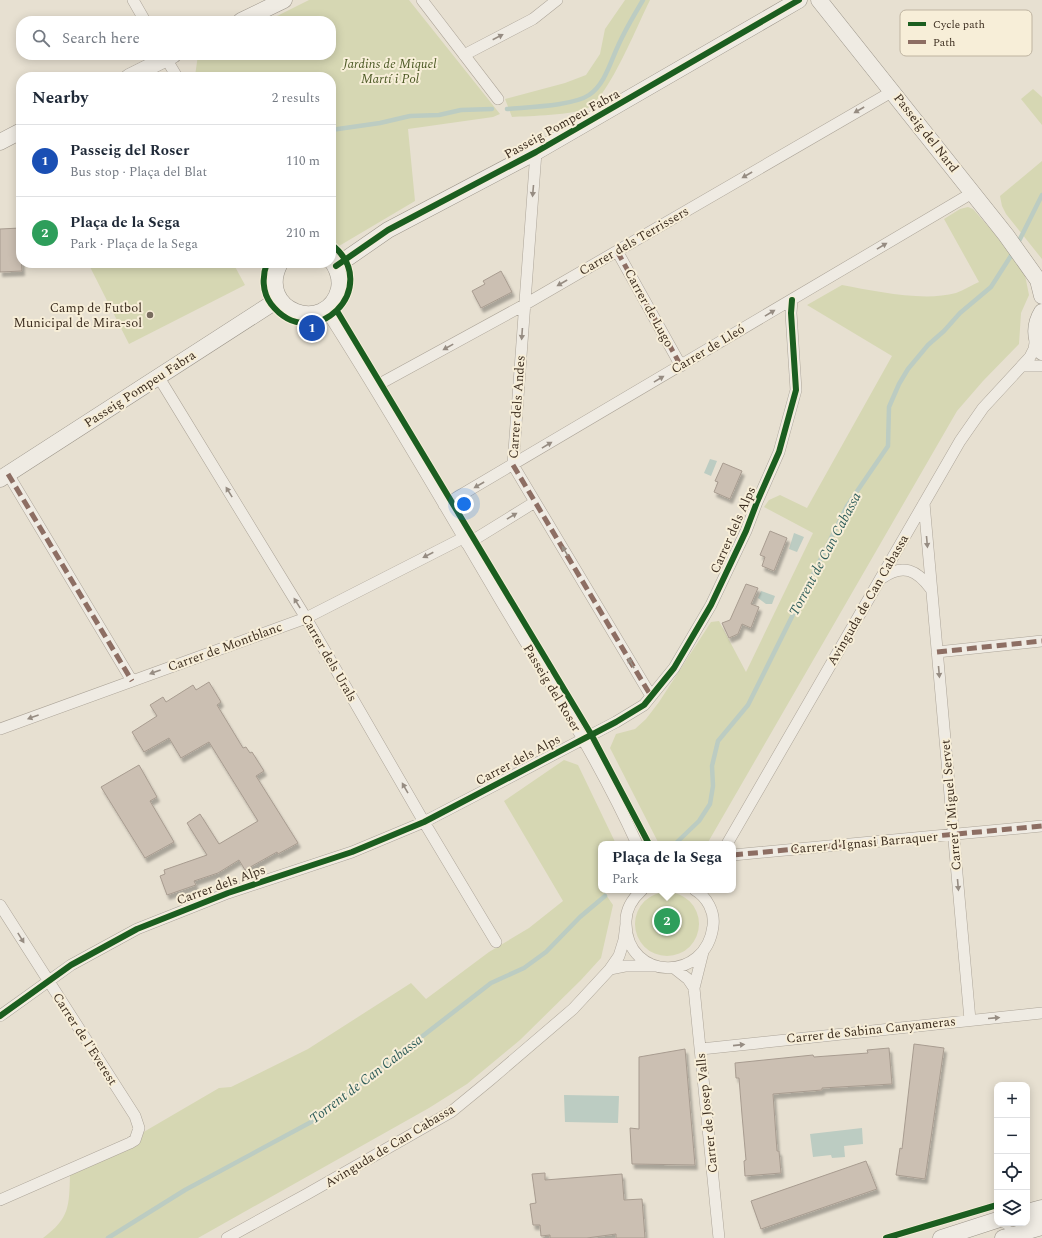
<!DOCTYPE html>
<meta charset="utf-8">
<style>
body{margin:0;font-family:Spectral,serif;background:#f2f2f3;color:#1f2937}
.controls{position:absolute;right:12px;bottom:12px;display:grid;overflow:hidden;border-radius:8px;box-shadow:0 2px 10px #0003}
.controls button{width:36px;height:36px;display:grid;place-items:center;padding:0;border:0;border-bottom:1px solid #e0e1e3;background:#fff;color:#1f2937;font:20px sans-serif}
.you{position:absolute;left:464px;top:504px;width:14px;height:14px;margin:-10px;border:3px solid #fff;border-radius:50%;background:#1a73e8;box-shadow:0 0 0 6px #1a73e833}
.badge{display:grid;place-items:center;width:26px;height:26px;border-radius:50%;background:#1a73e8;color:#fff;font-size:13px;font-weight:700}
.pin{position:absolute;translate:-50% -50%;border:2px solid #fff;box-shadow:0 1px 4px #0006}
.popup{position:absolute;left:598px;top:841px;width:138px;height:52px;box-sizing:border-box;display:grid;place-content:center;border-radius:8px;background:#fff;filter:drop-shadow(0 1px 3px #0005);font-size:13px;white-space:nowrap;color:#747a83}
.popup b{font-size:15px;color:#1f2937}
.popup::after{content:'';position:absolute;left:50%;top:100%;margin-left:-8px;border:8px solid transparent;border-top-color:#fff}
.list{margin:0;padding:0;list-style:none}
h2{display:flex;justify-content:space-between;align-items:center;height:52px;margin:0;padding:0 16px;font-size:17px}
h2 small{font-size:13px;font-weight:400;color:#747a83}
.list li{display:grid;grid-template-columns:26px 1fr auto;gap:12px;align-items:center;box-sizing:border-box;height:72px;padding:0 16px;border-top:1px solid #e0e1e3}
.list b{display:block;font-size:15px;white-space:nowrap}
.list p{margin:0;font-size:13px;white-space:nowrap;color:#747a83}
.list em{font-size:13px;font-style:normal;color:#747a83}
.icon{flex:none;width:22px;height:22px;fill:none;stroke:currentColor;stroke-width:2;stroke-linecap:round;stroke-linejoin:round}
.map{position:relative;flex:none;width:1042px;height:1238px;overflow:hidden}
.search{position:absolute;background:#fff;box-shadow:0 2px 10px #0003;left:16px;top:16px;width:320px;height:44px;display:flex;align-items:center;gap:10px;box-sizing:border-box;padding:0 14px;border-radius:16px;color:#747a83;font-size:15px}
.panel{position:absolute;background:#fff;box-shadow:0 2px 10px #0003;left:16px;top:72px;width:320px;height:196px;border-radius:16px}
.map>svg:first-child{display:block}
.green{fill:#d6d7b3}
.water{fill:#bcccc2}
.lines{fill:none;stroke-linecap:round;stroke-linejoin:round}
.stream{stroke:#bcccc2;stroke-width:4.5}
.building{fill:#cbbfb2;stroke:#a89c90;filter:url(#shadow)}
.lane-casing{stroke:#ada599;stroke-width:6}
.street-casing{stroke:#ada599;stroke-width:12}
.secondary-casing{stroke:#9c958a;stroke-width:17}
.lane{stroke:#efebe3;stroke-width:5.5}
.street{stroke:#efebe3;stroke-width:11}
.secondary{stroke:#efebe3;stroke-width:16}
.quiet{stroke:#8d6e63;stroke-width:5;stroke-dasharray:10 5;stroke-linecap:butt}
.cycleway-casing{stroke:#f7eed8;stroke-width:8}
.cycleway{stroke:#1b5e20;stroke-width:6}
.oneway{fill:#968c82}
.poi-dot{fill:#786c5e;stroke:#f7eed8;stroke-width:1.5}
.labels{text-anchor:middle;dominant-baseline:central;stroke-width:4;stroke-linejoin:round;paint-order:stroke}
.park-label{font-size:13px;font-style:italic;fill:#4d5a26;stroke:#f7eed8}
.street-label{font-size:13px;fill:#3d2e20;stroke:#f7eed8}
.poi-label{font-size:13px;fill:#3d2e20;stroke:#f7eed8;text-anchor:end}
.water-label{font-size:14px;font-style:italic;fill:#2f5d5a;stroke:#f7eed8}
.key{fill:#f7eed8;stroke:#bfb4a1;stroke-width:1}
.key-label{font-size:11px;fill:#3d2e20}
</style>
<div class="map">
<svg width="1042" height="1238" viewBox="0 0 1042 1238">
<defs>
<filter id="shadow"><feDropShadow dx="2.5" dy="4.5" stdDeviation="1" flood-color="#0004"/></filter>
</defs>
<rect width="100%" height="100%" fill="#e7e0d1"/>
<path class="green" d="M309,0H409L500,114L493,117L408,129L415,201L339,246L331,240V77L195,76L198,55H331V21H267Z
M625,0H650C638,24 609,96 588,108C574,115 529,116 512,117L505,99L565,83L586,75L600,54L605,29Z
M1033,89L1042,97V125L1021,99Z
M1042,161V259L1006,214L1002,206L1000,196Z
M968,207L973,209L994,233L1025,275L1029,295L1021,313L1019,344L983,381L957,411L707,844H659L610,748L616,734L635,729L646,719L659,702L711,622L719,621L746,672L813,533L764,507L769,500L780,495L807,508L892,356L807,305L842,285C875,291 923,302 956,293C964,290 972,285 979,282L944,219L960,209Z
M88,263H233L245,285L129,344Z
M564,760L578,765L616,844H601V885L600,886L613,905L601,958L581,980L520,1040L467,1084L429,1108L198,1238H43C70,1218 69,1206 70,1175L219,1088L231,1087L308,1049L411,983L426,999L489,952L529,928L563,901L504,801Z
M635 924a32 32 0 1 1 64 0a32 32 0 1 1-64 0Z"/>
<path class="water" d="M710,459L717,461L711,476L704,473Z
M794,533L804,537L797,552L789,549Z
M761,591L775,596L772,604H766L758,598Z
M564,1095L619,1096L618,1123L565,1122Z
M862,1128L863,1144L844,1146L845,1157L832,1158L831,1155L813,1157L810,1134Z"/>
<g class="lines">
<path class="stream" d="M507,109C527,107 573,106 589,95C605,84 610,63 618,46C625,30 634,15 643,0
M331,130L380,123L410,116L439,115L461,110L492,109
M1017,245L1042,195
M675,844L699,821L710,804L713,786L712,766L718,741L748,705L847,506L888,446L889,407L899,384L908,369L928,345L944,331L960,313L991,287L1014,251
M108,1238L185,1190L313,1121L491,983L524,968L546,952L580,917L605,896"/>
</g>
<path class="building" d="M20,228L22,271L0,272V229Z
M501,271L512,292L481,308L472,291L485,284L483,281Z
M723,463L742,471L730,499L714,492L718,482L715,481Z
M770,531L787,538L774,571L762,566L765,557L760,555Z
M746,584L758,588L751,604L759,607L751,628L742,624L738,634L729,638L722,623L730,620Z
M209,682L221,702L217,705L243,748L246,747L250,753L252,752L264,771L256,776L298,843L278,854L277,852L245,870L239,860L218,873L194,881L196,885L167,895L160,876L165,874L164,870L207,855L187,823L200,814L219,844L258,821L209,742L181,758L169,738L144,752L132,732L157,716L150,705L163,697L166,702L193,685L196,690Z
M139,765L157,797L150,801L174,842L145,858L101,787Z
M914,1044L944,1048L925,1179L896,1175L900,1148L902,1149Z
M889,1048L892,1084L822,1088V1090L773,1094L777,1151H779L781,1173L745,1176L744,1161L746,1160L742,1115L739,1078H736L735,1063L813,1055L814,1057L868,1053L867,1050Z
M685,1049L695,1165L632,1164L630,1128L639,1129V1057Z
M866,1161L877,1189L761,1229L751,1201Z
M545,1173V1180L622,1174L624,1200L642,1199L645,1238H616V1234L587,1238H550V1235L541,1236L540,1225H533L530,1204L536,1203L532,1174Z"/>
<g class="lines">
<defs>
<path id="lane" d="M1000,1223L1015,1232
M1023,1227L1034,1219L1042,1217"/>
<path id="street" d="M133,0L145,21
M422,0L498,99
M164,55L177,77
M464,55L533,19L557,0
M536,152L513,465L651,696
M617,251L681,366
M325,309C388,407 446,508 505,608C551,685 600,762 637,844
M1022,366H1042
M158,376L306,618L424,822L496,942
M374,387L524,305L893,91
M8,474L132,681
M924,503L970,1020
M444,505L972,193
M467,544L535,502
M882,578C903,563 917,570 931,589
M937,652L1042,641
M0,729L306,618L463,538
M727,844L960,441L983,408L1030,357L1034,349L1036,337
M733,855L1042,826
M642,890C632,899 625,910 626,924C627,981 706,983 713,926C715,912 707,897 695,890
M0,905L135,1116L139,1128L135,1140L130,1143L0,1200
M703,952L694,988L719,1238
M674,968L688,979L694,988
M610,969L625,966H653
M0,1016L71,965L137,929L228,893L352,852L424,822L616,722L644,705L674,668L711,605L746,531L757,502L779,452L796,390L791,313L792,300
M701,1049L1042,1013
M227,1238L307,1194L451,1112L490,1080L573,1009L610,969L619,956L624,940L626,924"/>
<path id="secondary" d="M819,0L1006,235L1038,280L1042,296
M241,21L284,0
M129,77L173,55
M0,142L21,131
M280,263C255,311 327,336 339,289C341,278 337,268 331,260
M336,266L388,230L536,152L799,0
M1042,312C1034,325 1035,339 1042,352
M0,479L279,299
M1027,1212L1042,1208
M941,1238L997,1220
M1003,1238L1042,1227"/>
</defs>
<use href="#lane" class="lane-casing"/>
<use href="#street" class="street-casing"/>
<use href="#secondary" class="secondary-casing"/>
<use href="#lane" class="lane"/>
<use href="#street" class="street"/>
<use href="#secondary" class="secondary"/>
<path class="quiet" d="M617,251L681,366
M513,465L651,696
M8,474L132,681
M937,652L1042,641
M733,855L1042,826"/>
<defs>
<path id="cycleway" d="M267,263C262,276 262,292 271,304C313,358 385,286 331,244
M336,266L388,230L536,152L799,0
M337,311L591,734L649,844
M0,1016L71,965L137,929L228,893L352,852L424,822L616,722L644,705L674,668L711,605L746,531L757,502L779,452L796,390L791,313L792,300
M886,1238L997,1205"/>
</defs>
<use href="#cycleway" class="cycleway-casing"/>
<use href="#cycleway" class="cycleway"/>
</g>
<defs><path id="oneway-solid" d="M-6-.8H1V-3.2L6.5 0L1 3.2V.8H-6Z"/></defs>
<g class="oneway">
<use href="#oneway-solid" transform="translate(498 37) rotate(-27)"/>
<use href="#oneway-solid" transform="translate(859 110) rotate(150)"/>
<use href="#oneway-solid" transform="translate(747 175) rotate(150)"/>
<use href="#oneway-solid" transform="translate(533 191) rotate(95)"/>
<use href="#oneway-solid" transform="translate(882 246) rotate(-31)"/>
<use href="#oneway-solid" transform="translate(562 283) rotate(150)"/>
<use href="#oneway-solid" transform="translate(770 313) rotate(-31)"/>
<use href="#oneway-solid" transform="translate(522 334) rotate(94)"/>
<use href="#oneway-solid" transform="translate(448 347) rotate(151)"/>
<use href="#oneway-solid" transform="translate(659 379) rotate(-31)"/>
<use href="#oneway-solid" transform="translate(547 445) rotate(-31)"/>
<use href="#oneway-solid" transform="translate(479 485) rotate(150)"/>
<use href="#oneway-solid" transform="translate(229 492) rotate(-122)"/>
<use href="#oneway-solid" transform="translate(512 516) rotate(-31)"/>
<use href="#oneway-solid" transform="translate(927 542) rotate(85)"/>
<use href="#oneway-solid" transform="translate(565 551) rotate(-121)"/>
<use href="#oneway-solid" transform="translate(428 555) rotate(153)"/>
<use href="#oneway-solid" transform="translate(297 603) rotate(-122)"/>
<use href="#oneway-solid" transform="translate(631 663) rotate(-121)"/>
<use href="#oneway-solid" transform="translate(155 672) rotate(160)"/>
<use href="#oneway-solid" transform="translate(939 672) rotate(85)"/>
<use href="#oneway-solid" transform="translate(33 717) rotate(160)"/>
<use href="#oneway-solid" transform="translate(405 788) rotate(-120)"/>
<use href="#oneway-solid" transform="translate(958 885) rotate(85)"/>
<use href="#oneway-solid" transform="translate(21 938) rotate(58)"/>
<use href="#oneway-solid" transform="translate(994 1018) rotate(-5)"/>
<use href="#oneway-solid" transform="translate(739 1045) rotate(-6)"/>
</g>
<circle class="poi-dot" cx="150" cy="315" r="4"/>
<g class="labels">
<g class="park-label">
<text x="390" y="64">Jardins de Miquel<tspan x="390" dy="15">Martí i Pol</tspan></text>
</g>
<g class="street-label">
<text transform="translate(562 124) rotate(-29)">Passeig Pompeu Fabra</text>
<text transform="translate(926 133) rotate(52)">Passeig del Nard</text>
<text transform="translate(634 241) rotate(-30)">Carrer dels Terrissers</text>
<text transform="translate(649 308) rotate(61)">Carrer de Lugo</text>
<text transform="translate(708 349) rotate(-31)">Carrer de Lleó</text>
<text transform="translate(140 389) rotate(-33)">Passeig Pompeu Fabra</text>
<text transform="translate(517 407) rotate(-86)">Carrer dels Andes</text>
<text transform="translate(733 530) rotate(-66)">Carrer dels Alps</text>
<text transform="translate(868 600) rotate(-60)">Avinguda de Can Cabassa</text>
<text transform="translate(225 647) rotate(-20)">Carrer de Montblanc</text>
<text transform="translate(329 658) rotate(60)">Carrer dels Urals</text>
<text transform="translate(552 688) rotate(59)">Passeig del Roser</text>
<text transform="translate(518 760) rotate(-28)">Carrer dels Alps</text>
<text transform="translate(951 805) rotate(-95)">Carrer d'Miguel Servet</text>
<text transform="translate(864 843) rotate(-5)">Carrer d'Ignasi Barraquer</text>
<text transform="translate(221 885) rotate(-20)">Carrer dels Alps</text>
<text transform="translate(871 1030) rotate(-6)">Carrer de Sabina Canyameras</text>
<text transform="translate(85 1039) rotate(57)">Carrer de l'Everest</text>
<text transform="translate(707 1113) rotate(-96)">Carrer de Josep Valls</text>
<text transform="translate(390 1146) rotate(-31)">Avinguda de Can Cabassa</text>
</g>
<g class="poi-label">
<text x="142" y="308">Camp de Futbol<tspan x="142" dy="15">Municipal de Mira-sol</tspan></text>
</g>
<g class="water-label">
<text transform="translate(825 554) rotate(-62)">Torrent de Can Cabassa</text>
<text transform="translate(366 1079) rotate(-37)">Torrent de Can Cabassa</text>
</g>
</g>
<rect x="900" y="10" width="132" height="46" rx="6" class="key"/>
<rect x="908" y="22" width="18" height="4" fill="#1b5e20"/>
<rect x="908" y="40" width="18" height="4" fill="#8d6e63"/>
<g class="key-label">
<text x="933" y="28">Cycle path</text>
<text x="933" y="46">Path</text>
</g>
</svg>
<div class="controls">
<button>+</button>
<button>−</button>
<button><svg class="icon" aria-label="locate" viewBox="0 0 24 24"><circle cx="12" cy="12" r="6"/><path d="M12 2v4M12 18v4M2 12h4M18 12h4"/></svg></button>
<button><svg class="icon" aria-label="layers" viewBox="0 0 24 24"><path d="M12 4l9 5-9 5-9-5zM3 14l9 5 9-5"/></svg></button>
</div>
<div class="you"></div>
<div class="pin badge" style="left:312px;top:328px;background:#1a4fb4">1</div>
<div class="pin badge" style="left:667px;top:921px;background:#2e9e5b">2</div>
<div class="popup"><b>Plaça de la Sega</b>Park</div>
<div class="search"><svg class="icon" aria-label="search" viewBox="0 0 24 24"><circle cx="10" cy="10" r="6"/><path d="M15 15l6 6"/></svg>Search here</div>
<section class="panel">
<h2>Nearby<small>2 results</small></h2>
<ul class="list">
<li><span class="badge" style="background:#1a4fb4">1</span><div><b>Passeig del Roser</b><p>Bus stop · Plaça del Blat</p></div><em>110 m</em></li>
<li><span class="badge" style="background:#2e9e5b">2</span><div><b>Plaça de la Sega</b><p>Park · Plaça de la Sega</p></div><em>210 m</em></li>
</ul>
</section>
</div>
